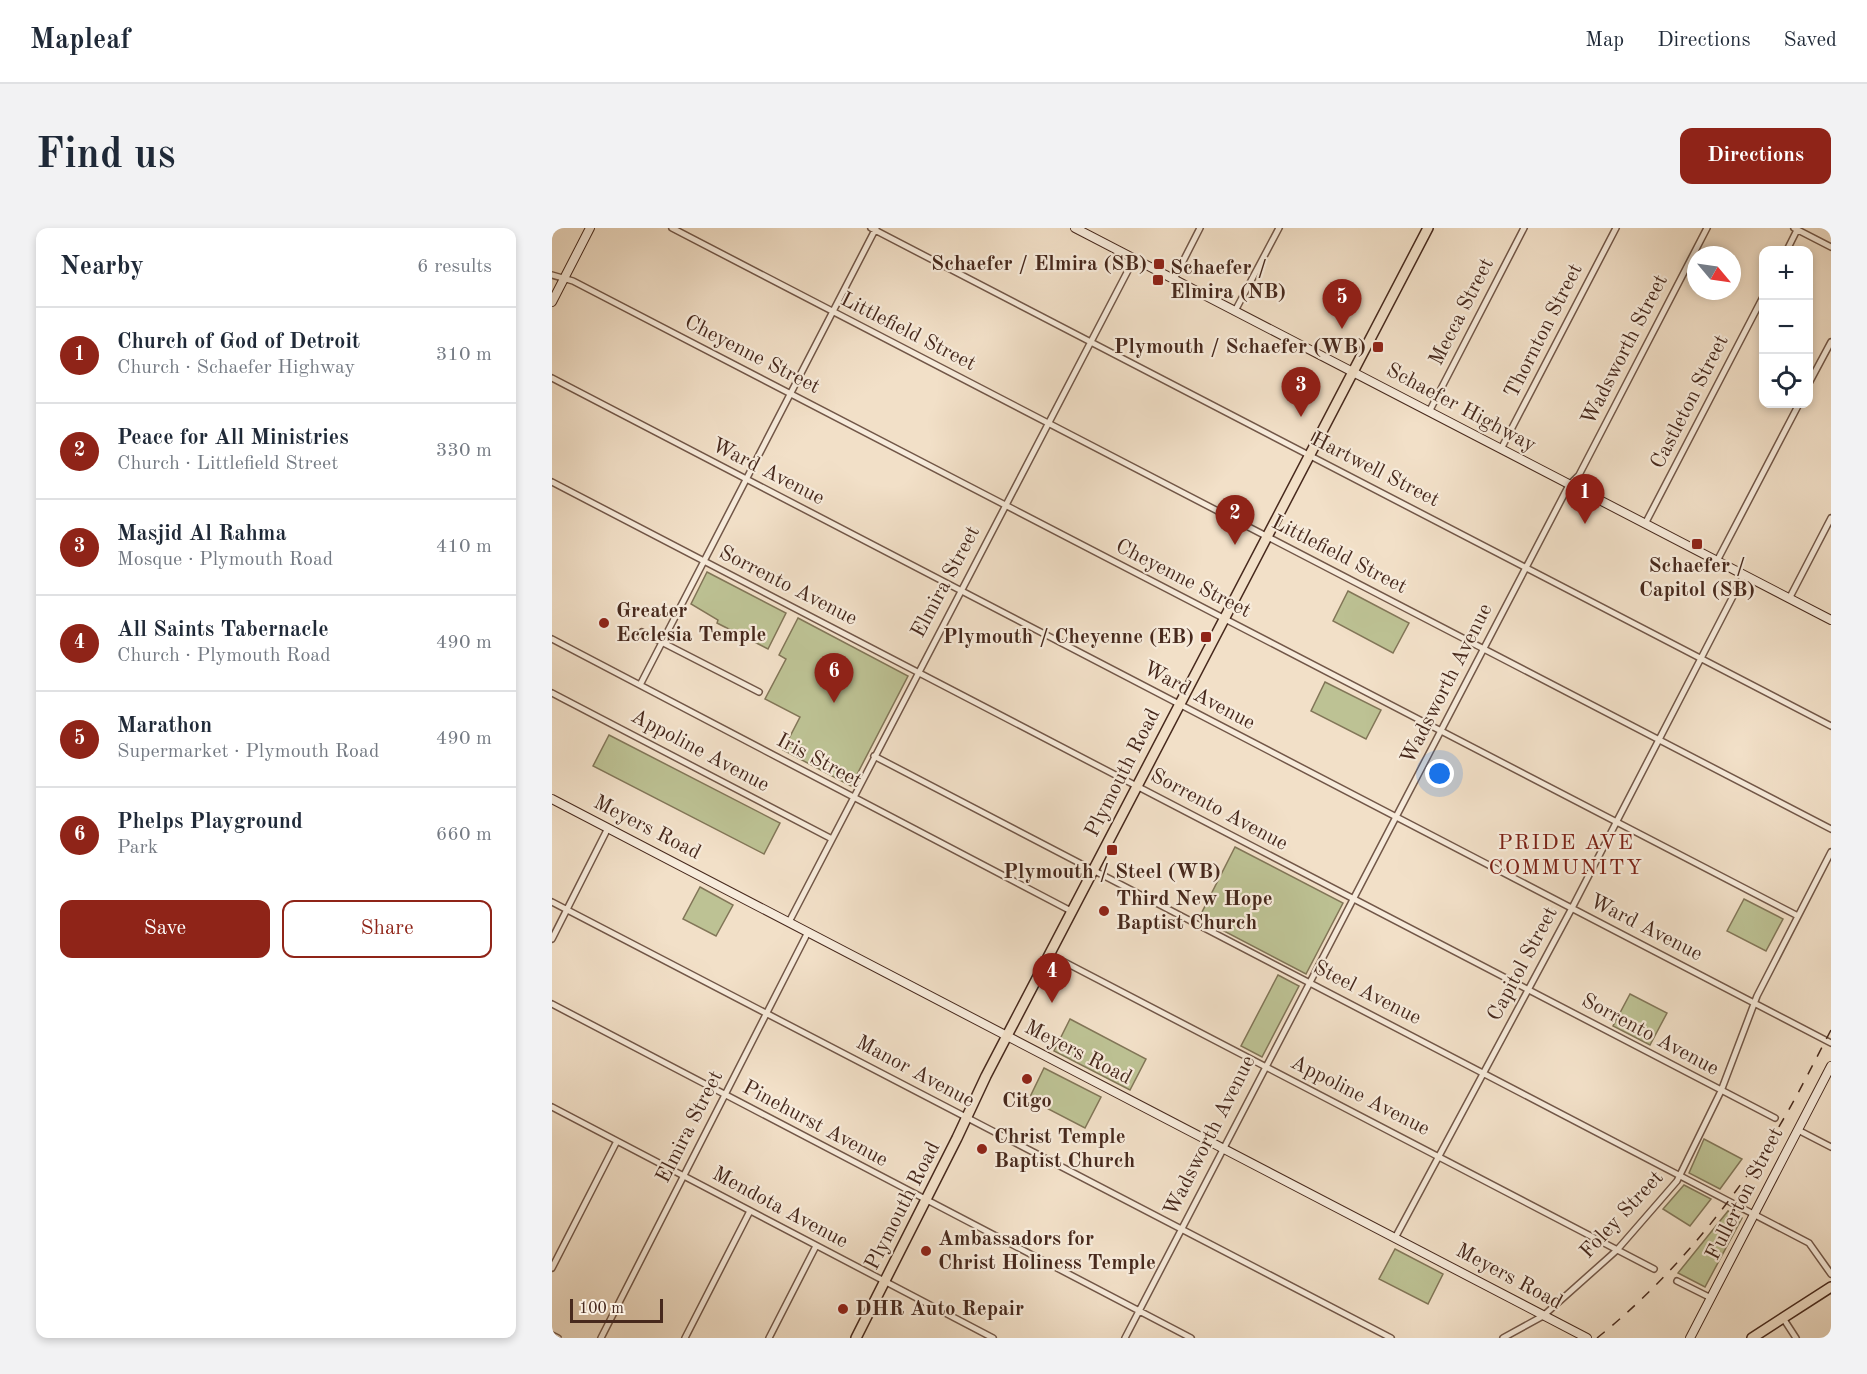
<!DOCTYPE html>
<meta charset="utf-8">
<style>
body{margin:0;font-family:"Old Standard TT",serif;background:#f2f2f3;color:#1f2937}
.controls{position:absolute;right:18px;top:18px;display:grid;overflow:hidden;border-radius:12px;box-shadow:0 3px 9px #0003}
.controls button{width:54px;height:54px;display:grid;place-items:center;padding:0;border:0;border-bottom:2px solid #e0e1e3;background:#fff;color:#1f2937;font:30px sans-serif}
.compass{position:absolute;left:1135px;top:18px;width:54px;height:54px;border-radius:50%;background:#fff;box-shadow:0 3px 9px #0003;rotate:119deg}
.scale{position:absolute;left:18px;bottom:15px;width:93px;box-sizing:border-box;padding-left:6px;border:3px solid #47291d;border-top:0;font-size:16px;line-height:21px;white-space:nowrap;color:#47291d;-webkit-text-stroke:4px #f7ebdb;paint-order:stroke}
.you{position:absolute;left:888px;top:546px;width:21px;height:21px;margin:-15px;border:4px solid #fff;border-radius:50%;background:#1a73e8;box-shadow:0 0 0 9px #1a73e833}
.badge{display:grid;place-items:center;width:39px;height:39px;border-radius:50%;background:#8f2418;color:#fff;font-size:20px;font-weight:700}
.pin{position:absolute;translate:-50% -50px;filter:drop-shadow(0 2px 3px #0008)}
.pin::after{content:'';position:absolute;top:32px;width:21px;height:18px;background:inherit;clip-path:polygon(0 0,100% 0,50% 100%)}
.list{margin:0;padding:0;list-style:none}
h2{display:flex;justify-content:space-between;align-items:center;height:78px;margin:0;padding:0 24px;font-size:26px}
h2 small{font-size:20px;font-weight:400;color:#747a83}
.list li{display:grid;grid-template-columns:39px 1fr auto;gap:18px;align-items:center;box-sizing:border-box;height:96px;padding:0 24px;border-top:2px solid #e0e1e3}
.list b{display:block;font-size:22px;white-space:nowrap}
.list p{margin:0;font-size:20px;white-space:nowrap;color:#747a83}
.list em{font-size:20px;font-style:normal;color:#747a83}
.actions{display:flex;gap:12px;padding:18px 24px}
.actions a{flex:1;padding:14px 0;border:2px solid #8f2418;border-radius:12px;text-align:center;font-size:21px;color:#8f2418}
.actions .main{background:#8f2418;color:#fff}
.icon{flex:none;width:33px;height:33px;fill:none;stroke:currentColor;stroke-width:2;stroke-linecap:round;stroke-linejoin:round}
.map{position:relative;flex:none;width:1279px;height:1110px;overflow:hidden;border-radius:12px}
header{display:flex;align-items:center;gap:36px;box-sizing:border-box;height:84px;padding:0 30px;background:#fff;border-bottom:2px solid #e0e1e3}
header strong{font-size:28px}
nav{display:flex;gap:33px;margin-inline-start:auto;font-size:21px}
.intro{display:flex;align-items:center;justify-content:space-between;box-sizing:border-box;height:144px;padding:0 36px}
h1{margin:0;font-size:42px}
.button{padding:15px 27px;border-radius:12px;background:#8f2418;color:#fff;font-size:21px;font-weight:700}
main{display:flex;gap:36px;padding:0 36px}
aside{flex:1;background:#fff;border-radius:12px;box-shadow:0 3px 9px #0003}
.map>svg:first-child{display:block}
.green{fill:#bdc294;stroke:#827658;stroke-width:1.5}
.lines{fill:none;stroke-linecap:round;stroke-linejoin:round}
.street-casing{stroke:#725748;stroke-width:8}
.secondary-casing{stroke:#47291d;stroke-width:10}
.primary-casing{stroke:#47291d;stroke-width:12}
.street{stroke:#f7ebdb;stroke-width:5}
.secondary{stroke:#f7ebdb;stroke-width:8}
.primary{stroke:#f2e0c8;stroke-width:9}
.rail{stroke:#47291d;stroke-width:1.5;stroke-dasharray:10 10;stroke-linecap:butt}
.poi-dot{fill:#8f2418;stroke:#f7ebdb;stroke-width:2}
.labels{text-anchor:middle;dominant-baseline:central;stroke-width:4.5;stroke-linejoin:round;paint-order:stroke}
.poi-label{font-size:21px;font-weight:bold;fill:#47291d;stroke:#f7ebdb;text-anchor:start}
.street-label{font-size:21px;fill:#47291d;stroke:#f7ebdb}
.neighbourhood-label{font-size:22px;letter-spacing:1.5px;fill:#7a1f14;stroke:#f7ebdb}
</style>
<header>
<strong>Mapleaf</strong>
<nav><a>Map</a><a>Directions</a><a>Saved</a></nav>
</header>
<div class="intro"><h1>Find us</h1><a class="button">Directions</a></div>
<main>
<aside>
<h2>Nearby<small>6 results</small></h2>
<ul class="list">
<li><span class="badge">1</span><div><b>Church of God of Detroit</b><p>Church · Schaefer Highway</p></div><em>310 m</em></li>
<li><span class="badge">2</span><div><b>Peace for All Ministries</b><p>Church · Littlefield Street</p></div><em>330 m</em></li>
<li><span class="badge">3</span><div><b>Masjid Al Rahma</b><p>Mosque · Plymouth Road</p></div><em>410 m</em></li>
<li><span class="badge">4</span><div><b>All Saints Tabernacle</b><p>Church · Plymouth Road</p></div><em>490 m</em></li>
<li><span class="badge">5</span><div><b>Marathon</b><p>Supermarket · Plymouth Road</p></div><em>490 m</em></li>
<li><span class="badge">6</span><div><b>Phelps Playground</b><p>Park</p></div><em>660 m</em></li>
</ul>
<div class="actions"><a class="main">Save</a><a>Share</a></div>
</aside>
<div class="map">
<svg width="1279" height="1110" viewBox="0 0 1279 1110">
<rect width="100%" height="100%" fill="#f2e0c8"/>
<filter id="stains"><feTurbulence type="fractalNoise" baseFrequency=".00333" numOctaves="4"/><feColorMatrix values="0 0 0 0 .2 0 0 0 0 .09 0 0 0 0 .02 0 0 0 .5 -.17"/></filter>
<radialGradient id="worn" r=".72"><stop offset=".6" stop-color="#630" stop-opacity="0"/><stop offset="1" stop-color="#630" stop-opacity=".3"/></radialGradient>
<path class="green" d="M155,344L234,385L216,421L165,395L166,392L139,376Z
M796,363L857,395L841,425L781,393Z
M246,390L356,448L299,558L231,522L248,489L213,471L234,431L227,427Z
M773,454L829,482L814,511L759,483Z
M57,507L228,595L212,626L41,538Z
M683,619L791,675L754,746L647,690Z
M148,659L181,677L164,708L131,691Z
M1192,671L1231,691L1214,723L1175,703Z
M726,747L747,758L710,829L689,818Z
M1078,766L1115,785L1098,817L1061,798Z
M518,791L594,831L578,862L502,823Z
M492,840L549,869L533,900L477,871Z
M1152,911L1190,931L1168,961L1137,945Z
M1132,957L1159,971L1138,998L1111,981Z
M1176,983L1190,990L1153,1059L1126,1045Z
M843,1021L891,1046L876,1076L827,1051Z"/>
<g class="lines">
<defs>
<path id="street" d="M120,0L1279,601
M319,0L1279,498
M1242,0L1279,19
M1235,22L1245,2
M0,47L21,53L1246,688
M622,51L648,0
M683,83L727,0
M0,150L1279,815
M1256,157L1279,114
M877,184L972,0
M949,221L1064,0
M0,254L1223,890
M1093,296L1212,67
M1165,333L1247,176
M1237,371L1279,290
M90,404L207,464
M0,411L519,683
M88,457L324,0
M0,465L280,611
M322,528L1257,1015L1279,1046
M0,674L839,1110
M237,694L582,31
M0,711L56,600
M497,726L1102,1041
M0,776L639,1110
M0,879L441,1110
M1246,902L1279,919
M843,1010L1020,680L1192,347
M0,1040L65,913
M1125,1053L1159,1070
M1231,1090L1244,1110
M0,1107L6,1110
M49,1110L256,704
M133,1110L198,983
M217,1110L264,1018
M573,1110C719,824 870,542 1017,257L1027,247L1155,0
M951,1110L991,1088L1065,1022L1125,953L1169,863L1205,768L1279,624"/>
<path id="secondary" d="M523,0L1279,392
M0,74L38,0
M0,571L1035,1110
M1138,1110L1279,838"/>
<path id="primary" d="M304,1110L405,910L434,848L876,0
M1200,1110L1279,1059"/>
</defs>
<use href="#street" class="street-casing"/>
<use href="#secondary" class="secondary-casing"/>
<use href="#primary" class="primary-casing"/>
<use href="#street" class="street"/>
<use href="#secondary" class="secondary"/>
<use href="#primary" class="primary"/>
<path class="rail" d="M1045,1110C1113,1056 1174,983 1220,910C1242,875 1260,838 1279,802"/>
</g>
<g class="poi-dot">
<rect x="601" y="30" width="12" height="12" rx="3"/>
<rect x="600" y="46" width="12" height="12" rx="3"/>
<rect x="820" y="113" width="12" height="12" rx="3"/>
<rect x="1139" y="310" width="12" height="12" rx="3"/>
<circle cx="52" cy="395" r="6"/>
<rect x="648" y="403" width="12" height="12" rx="3"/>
<rect x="554" y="616" width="12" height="12" rx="3"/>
<circle cx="552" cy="683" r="6"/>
<circle cx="475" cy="851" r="6"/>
<circle cx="430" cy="921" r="6"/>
<circle cx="374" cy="1023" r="6"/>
<circle cx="291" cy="1081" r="6"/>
</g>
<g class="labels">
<g class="poi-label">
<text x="595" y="36" text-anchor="end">Schaefer / Elmira (SB)</text>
<text x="618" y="40">Schaefer /<tspan x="618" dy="24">Elmira (NB)</tspan></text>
<text x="814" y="119" text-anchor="end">Plymouth / Schaefer (WB)</text>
<text x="1145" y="338" text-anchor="middle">Schaefer /<tspan x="1145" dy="24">Capitol (SB)</tspan></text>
<text x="64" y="383">Greater<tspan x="64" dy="24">Ecclesia Temple</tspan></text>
<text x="642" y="409" text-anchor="end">Plymouth / Cheyenne (EB)</text>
<text x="560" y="644" text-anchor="middle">Plymouth / Steel (WB)</text>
<text x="564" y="671">Third New Hope<tspan x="564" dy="24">Baptist Church</tspan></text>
<text x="475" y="873" text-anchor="middle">Citgo</text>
<text x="442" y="909">Christ Temple<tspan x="442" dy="24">Baptist Church</tspan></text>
<text x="386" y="1011">Ambassadors for<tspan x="386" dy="24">Christ Holiness Temple</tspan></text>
<text x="303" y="1081">DHR Auto Repair</text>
</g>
<g class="street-label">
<text transform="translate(910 84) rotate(-63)">Mecca Street</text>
<text transform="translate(992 103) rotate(-63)">Thornton Street</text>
<text transform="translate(356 104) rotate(27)">Littlefield Street</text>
<text transform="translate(1073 122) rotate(-63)">Wadsworth Street</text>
<text transform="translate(200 127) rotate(27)">Cheyenne Street</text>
<text transform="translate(1138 174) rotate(-63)">Castleton Street</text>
<text transform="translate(909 180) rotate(28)">Schaefer Highway</text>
<text transform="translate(823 242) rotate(27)">Hartwell Street</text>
<text transform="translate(216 244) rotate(27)">Ward Avenue</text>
<text transform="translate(787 327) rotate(27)">Littlefield Street</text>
<text transform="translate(631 351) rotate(27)">Cheyenne Street</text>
<text transform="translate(394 354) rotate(-62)">Elmira Street</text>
<text transform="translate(236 358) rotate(27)">Sorrento Avenue</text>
<text transform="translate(895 456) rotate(-63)">Wadsworth Avenue</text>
<text transform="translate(647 468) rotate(28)">Ward Avenue</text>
<text transform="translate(148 523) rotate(28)">Appoline Avenue</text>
<text transform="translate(267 533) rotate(28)">Iris Street</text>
<text transform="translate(571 545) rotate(-63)">Plymouth Road</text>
<text transform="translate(667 582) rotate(28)">Sorrento Avenue</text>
<text transform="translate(95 600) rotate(27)">Meyers Road</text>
<text transform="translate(1094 700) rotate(27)">Ward Avenue</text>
<text transform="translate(971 736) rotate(-62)">Capitol Street</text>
<text transform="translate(815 765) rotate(27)">Steel Avenue</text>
<text transform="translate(1098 807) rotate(28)">Sorrento Avenue</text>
<text transform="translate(526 825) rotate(27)">Meyers Road</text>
<text transform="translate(363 844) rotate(28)">Manor Avenue</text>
<text transform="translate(808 868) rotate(27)">Appoline Avenue</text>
<text transform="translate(263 896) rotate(28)">Pinehurst Avenue</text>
<text transform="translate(138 899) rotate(-63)">Elmira Street</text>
<text transform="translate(658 908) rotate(-63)">Wadsworth Avenue</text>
<text transform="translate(1193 966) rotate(-63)">Fullerton Street</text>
<text transform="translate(351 978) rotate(-63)">Plymouth Road</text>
<text transform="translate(228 980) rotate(28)">Mendota Avenue</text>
<text transform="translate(1070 987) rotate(-47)">Foley Street</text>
<text transform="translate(957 1049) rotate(28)">Meyers Road</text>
</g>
<g class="neighbourhood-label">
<text x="1014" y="615">PRIDE AVE<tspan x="1014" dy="25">COMMUNITY</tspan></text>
</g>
</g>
<rect width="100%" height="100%" filter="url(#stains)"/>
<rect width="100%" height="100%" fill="url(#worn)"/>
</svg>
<div class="controls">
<button>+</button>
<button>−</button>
<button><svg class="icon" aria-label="locate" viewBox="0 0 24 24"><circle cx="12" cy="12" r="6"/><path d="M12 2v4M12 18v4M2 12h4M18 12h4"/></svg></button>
</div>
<svg class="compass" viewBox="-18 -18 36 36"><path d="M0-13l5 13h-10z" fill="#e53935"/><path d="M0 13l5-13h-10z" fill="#747a83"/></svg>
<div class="scale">100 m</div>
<div class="you"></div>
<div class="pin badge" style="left:1033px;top:296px">1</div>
<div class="pin badge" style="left:683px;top:317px">2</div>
<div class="pin badge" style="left:749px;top:189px">3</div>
<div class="pin badge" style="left:500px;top:775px">4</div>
<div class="pin badge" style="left:790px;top:101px">5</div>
<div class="pin badge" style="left:282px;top:475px">6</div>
</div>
</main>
